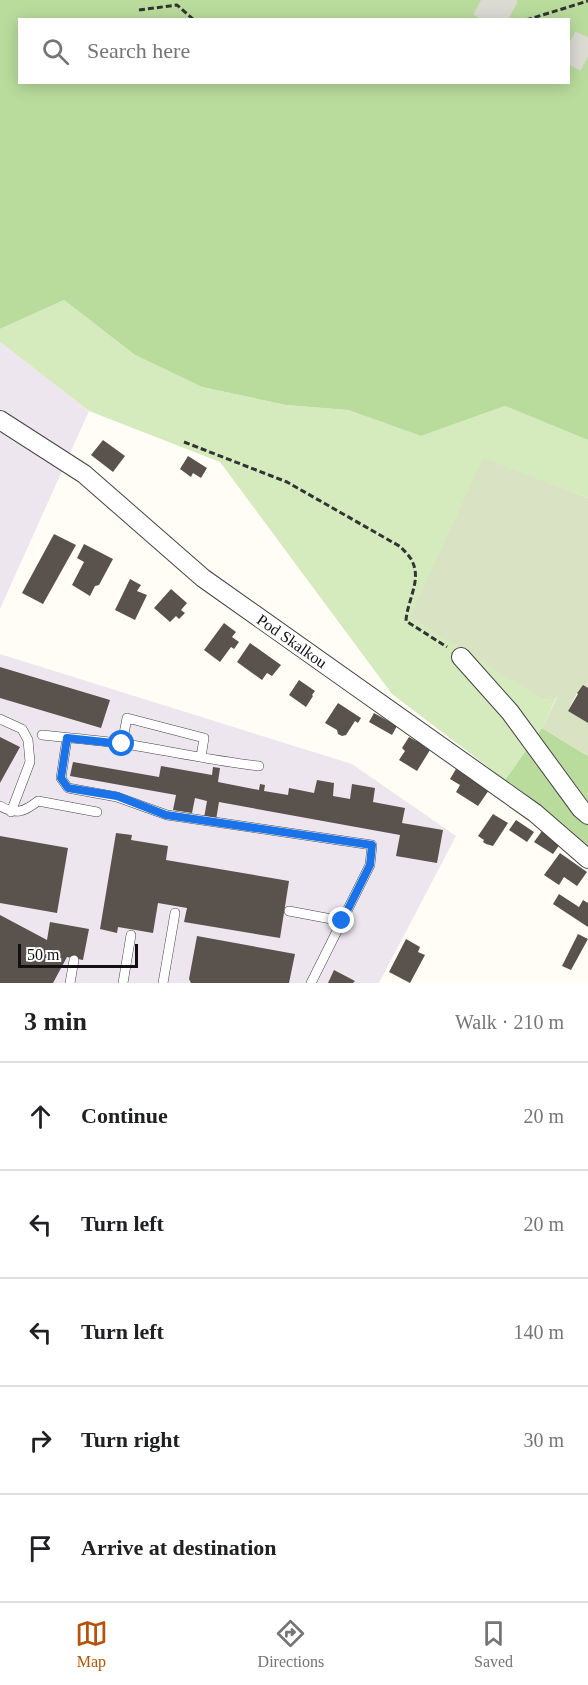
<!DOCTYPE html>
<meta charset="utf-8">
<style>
body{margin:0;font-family:Georgia,serif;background:#f2f2f2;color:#202124}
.scale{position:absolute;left:18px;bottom:15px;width:120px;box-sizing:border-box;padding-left:6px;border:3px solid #111;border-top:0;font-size:16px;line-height:21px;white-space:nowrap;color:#111;-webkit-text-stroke:4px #fff;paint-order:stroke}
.stop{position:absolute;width:18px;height:18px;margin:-14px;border:4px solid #1a73e8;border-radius:50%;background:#fff}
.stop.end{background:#1a73e8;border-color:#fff;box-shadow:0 2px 6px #0008}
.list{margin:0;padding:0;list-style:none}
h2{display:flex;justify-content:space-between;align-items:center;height:78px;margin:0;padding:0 24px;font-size:26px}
h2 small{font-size:20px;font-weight:400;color:#757577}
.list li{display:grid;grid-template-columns:39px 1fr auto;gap:18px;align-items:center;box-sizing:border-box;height:108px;padding:0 24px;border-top:2px solid #e0e0e0}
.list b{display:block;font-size:22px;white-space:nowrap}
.list em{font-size:20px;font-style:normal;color:#757577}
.icon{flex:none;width:33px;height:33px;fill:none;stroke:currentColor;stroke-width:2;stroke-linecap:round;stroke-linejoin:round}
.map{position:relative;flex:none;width:588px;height:983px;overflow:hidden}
.search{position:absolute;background:#fff;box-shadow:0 3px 15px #0003;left:18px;right:18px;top:18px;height:66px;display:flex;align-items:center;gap:15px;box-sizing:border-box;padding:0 21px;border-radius:0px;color:#757577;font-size:22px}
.sheet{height:618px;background:#fff}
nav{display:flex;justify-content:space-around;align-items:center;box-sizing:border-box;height:84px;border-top:2px solid #e0e0e0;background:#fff;font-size:16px;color:#757577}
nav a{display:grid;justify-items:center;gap:3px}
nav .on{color:#b45309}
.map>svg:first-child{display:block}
.industrial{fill:#eee6ef}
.green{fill:#d5ebbd}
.forest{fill:#b9dc9c;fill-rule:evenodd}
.cemetery{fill:#d9e3c4}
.building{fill:#5a524d}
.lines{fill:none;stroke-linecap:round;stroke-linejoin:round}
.motorway-tunnel{stroke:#dbdad3;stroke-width:33;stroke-dasharray:33 16;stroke-linecap:butt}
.service-casing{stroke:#444;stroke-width:10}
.minor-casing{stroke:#444;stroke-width:20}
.path{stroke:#333;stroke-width:3;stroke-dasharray:6 3;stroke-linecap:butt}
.service{stroke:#fff;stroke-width:9}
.minor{stroke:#fff;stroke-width:18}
.route{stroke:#1a73e8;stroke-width:8}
.labels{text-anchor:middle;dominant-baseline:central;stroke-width:6;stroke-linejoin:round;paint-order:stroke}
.street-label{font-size:16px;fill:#111;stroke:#fff}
</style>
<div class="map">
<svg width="588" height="983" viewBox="0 0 588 983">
<rect width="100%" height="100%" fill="#fffdf5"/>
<path class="industrial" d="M0,342L89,411L0,609Z
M0,654L352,764L456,836L379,983H0Z"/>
<path class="green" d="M64,300L135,355L202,387L286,405L348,410L421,436L505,406L588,440V498L483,459L543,699L548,700L557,696L542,728L505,780L392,694L220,462L89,411L0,342V329Z"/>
<path class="forest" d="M0,0H588V440L505,406L421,436L348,410L286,405L202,387L135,355L64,300L0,329ZM20,20H568V82H20Z
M542,728L588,756V848L505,780Z"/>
<path class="cemetery" d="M483,458L588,498V688L579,689L568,711L588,723V756L542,728L557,697L548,700L543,699L410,617Z"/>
<path class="building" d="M103,440L125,456L113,472L91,455Z
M188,456L207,468L201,478L193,473L191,477L180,469Z
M54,534L76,545L43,604L22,593Z
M84,544L113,559L99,585L95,586L90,596L72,585L84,562L77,558Z
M130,579L141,585L137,591L147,595L135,620L115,610Z
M171,589L187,603L181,610L185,613L179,619L176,616L170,622L154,608Z
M224,623L236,632L232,637L239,642L234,649L231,647L220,662L204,650Z
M250,643L281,665L272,676L267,673L262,680L237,662Z
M0,667L110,700L101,728L0,698Z
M299,680L315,691L312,695L313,696L306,707L289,695Z
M583,685L588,688V723L568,711L578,694L577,693Z
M338,703L361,718L358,723L355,721L346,735L342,736L338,734L337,730L325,723Z
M374,713L397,726L392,735L369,722Z
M0,737L20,747L0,783Z
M409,737L416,741L418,737L428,743L425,747L430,750L417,771L399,760L405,751L402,748Z
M73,762L159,777L161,766L212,775L213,767L220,768L218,782L259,790L260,784L265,785L264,791L288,795L289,788L314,793L317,780L334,783L333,796L350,799L352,784L375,788L373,802L405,808L402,823L443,830L437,863L396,856L400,835L219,802L216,820L204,818L207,801L195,798L192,813L173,810L176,795L70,776Z
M456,769L489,790L478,806L456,792L460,785L450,779Z
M493,814L508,823L493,846L486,844L483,842L484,840L478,836Z
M516,820L534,832L527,842L509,830Z
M542,831L560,844L553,854L534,842Z
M116,833L132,835L131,840L168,846L166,860L289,881L280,938L184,922L187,908L158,903L153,933L118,927L117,933L100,929Z
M0,836L68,848L57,913L0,903Z
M560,853L587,872L577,886L564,877L559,885L544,875Z
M559,894L579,907L583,900L588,903V927L553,904Z
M0,915L47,940L50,922L89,929L83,960L67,957L53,983H0Z
M578,934L588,939L571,970L562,966Z
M197,936L295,954L289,983H191L189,979Z
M406,939L420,947L418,952L425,955L410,983L389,972Z
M334,970L355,981L353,983H328Z"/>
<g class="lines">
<path class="motorway-tunnel" d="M481,0L518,20
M568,46L588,56"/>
<defs>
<path id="service" d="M0,719L22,729L28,740L30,762L11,812
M42,735C69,738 98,740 125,744C170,751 214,761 259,766
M67,738L61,778L68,788L117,797L167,815L372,845L370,865L311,983
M122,744L127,718L204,738L201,757
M0,806C16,815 24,812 38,801L97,812
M289,911L342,921
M70,983L74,960
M123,983L131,935
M163,983L175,913"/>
<path id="minor" d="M0,420L84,474L203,578L535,813L588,859
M461,657L510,712L581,809L588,815"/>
</defs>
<use href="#service" class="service-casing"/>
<use href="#minor" class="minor-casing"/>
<path class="path" d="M139,10L177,5L194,20
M526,20L588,1
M184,442L287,482L401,547C405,552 411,557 413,563C421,582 407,601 406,621L447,647"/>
<use href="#service" class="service"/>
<use href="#minor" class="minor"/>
</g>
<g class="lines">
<path class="route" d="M122,744L67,738L61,778L68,788L117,796L166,815L372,845L370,865L342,921"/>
</g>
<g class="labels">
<g class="street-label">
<text transform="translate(292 641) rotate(35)">Pod Skalkou</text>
</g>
</g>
</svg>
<div class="scale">50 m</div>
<div class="stop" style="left:122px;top:744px"></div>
<div class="stop end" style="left:342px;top:921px"></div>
<div class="search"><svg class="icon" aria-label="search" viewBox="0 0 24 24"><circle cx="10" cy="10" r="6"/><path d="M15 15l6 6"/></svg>Search here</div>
</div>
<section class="sheet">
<h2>3 min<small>Walk · 210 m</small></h2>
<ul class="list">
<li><svg class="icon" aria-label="ahead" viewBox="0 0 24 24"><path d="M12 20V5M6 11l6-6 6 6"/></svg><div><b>Continue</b></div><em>20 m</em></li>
<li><svg class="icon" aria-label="left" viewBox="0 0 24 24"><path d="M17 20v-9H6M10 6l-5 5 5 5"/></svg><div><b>Turn left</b></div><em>20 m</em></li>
<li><svg class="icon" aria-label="left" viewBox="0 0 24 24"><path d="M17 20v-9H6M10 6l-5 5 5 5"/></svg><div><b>Turn left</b></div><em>140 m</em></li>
<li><svg class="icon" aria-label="right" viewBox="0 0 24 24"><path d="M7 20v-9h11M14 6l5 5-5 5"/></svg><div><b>Turn right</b></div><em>30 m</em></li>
<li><svg class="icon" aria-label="arrive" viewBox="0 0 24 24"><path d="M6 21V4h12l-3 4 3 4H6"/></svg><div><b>Arrive at destination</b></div></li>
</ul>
</section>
<nav>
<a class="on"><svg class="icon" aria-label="map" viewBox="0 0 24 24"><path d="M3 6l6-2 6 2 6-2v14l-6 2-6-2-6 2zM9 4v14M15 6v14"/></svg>Map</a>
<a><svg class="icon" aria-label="directions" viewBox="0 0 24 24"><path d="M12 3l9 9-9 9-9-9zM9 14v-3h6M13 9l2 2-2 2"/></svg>Directions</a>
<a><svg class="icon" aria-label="saved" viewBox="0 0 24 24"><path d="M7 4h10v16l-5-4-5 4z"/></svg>Saved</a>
</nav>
